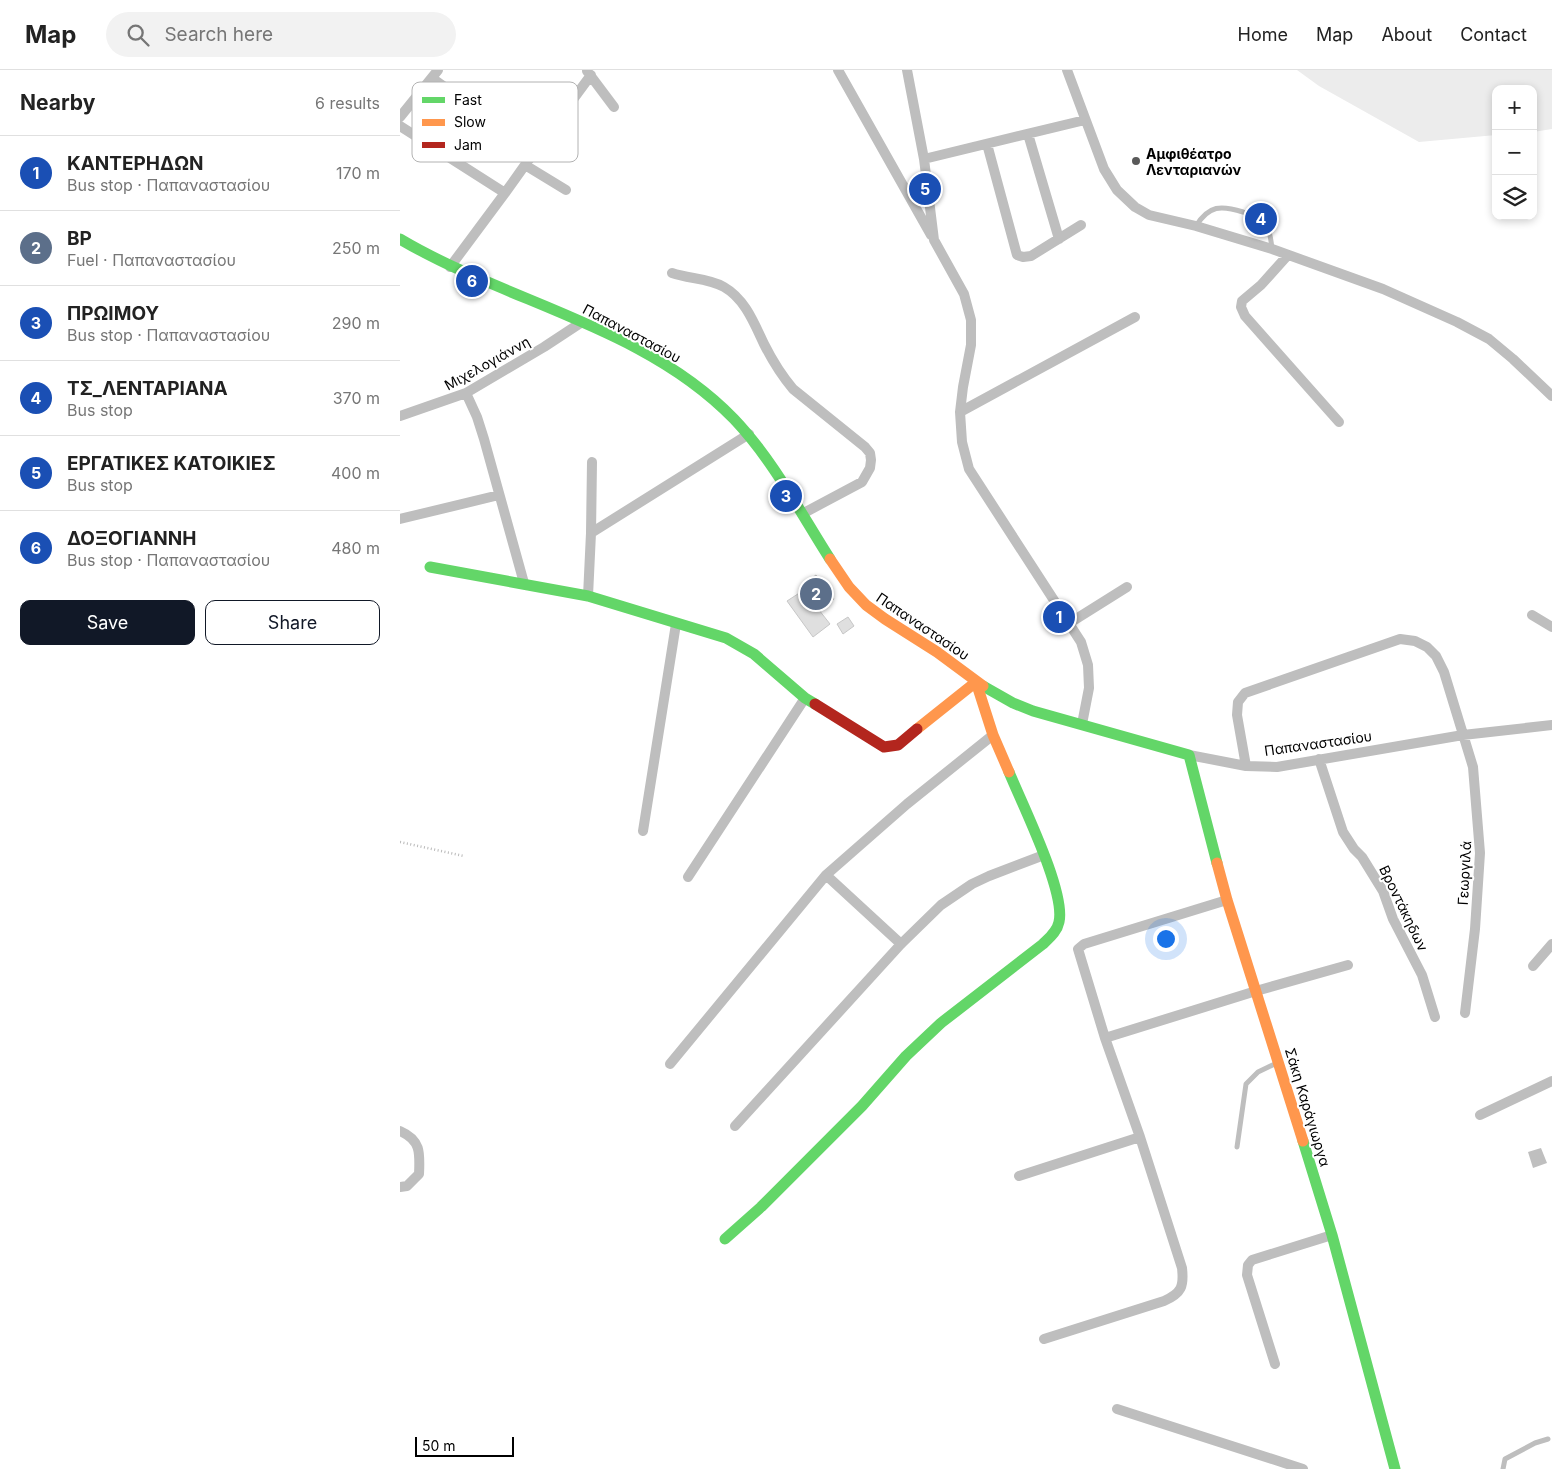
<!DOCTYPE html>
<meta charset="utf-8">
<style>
body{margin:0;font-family:Inter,sans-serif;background:#f2f2f2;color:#222}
.controls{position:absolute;right:15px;top:15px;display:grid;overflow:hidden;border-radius:10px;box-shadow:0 2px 8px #0003}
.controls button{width:45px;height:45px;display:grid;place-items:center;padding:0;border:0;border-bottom:1px solid #e0e0e0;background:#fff;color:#222;font:25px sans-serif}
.scale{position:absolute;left:15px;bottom:12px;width:99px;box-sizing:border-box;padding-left:5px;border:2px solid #000;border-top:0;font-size:14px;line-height:18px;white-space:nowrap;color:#000;-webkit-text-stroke:4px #fff;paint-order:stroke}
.you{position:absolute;left:765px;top:868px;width:18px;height:18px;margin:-12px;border:4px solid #fff;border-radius:50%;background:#1a73e8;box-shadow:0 0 0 8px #1a73e833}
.badge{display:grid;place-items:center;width:32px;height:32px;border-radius:50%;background:#111827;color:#fff;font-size:16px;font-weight:700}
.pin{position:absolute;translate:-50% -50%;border:2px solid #fff;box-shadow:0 1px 5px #0006}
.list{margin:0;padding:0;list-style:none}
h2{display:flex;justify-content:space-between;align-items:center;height:65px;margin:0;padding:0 20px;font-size:21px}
h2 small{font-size:16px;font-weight:400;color:#767676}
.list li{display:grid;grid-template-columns:32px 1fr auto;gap:15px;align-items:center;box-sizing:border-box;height:75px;padding:0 20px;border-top:1px solid #e0e0e0}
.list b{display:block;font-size:19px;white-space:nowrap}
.list p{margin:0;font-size:16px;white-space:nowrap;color:#767676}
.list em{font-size:16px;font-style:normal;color:#767676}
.actions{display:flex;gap:10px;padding:15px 20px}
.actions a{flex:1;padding:11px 0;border:1px solid #111827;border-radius:10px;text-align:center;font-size:18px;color:#111827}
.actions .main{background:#111827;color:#fff}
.icon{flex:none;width:28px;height:28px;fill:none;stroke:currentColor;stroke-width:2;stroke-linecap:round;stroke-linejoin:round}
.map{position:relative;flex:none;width:1152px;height:1399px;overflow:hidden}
header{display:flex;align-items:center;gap:30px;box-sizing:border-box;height:70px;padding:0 25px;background:#fff;border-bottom:1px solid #e0e0e0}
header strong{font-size:24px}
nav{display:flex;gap:28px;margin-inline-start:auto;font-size:18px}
.search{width:350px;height:45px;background:#f2f2f2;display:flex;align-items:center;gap:12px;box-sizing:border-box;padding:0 18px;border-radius:28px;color:#767676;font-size:19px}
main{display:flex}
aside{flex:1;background:#fff}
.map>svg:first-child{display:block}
.green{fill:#ececec}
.water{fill:#bfbfbf}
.building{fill:#dfdfdf;stroke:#c7c7c7}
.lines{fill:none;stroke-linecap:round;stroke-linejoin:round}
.path{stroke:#b9b9b9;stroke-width:2.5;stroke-dasharray:1 2.5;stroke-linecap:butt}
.lane{stroke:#bebebe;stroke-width:5}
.street{stroke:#bebebe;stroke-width:10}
.fast{stroke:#63d668;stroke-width:11}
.slow{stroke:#ff974d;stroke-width:11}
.jam{stroke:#b3261e;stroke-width:11}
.poi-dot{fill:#595959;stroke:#fff;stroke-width:2}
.labels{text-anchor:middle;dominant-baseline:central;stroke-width:4;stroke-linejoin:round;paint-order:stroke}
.poi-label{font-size:14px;font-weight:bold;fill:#000;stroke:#fff;text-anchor:start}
.street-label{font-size:14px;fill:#000;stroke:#fff}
.key{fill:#fff;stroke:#b2b2b2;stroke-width:1}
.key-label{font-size:14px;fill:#000}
</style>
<header>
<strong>Map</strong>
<div class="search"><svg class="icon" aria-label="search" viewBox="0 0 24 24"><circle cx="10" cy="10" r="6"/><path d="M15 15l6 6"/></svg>Search here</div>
<nav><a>Home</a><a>Map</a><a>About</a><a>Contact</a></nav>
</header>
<main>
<aside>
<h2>Nearby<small>6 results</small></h2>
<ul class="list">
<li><span class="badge" style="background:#1a4fb4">1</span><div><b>ΚΑΝΤΕΡΗΔΩΝ</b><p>Bus stop · Παπαναστασίου</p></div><em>170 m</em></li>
<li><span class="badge" style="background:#5c6f8a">2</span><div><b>BP</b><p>Fuel · Παπαναστασίου</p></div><em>250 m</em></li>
<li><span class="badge" style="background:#1a4fb4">3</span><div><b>ΠΡΩΙΜΟΥ</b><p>Bus stop · Παπαναστασίου</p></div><em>290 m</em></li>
<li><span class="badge" style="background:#1a4fb4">4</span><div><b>ΤΣ_ΛΕΝΤΑΡΙΑΝΑ</b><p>Bus stop</p></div><em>370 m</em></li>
<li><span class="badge" style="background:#1a4fb4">5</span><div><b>ΕΡΓΑΤΙΚΕΣ ΚΑΤΟΙΚΙΕΣ</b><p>Bus stop</p></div><em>400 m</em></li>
<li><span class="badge" style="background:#1a4fb4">6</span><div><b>ΔΟΞΟΓΙΑΝΝΗ</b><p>Bus stop · Παπαναστασίου</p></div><em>480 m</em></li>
</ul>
<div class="actions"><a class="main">Save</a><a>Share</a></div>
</aside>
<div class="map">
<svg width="1152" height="1399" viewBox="0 0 1152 1399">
<rect width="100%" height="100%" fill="#fff"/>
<path class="green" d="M897,0H1152V59L1133,62V19H1096V65L1019,72L919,16Z"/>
<path class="water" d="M1141,1078L1147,1093L1133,1098L1128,1082Z"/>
<path class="building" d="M416,505L434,529L419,540L430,554L413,567L387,531L404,520L401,516Z
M448,547L454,556L443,564L437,554Z"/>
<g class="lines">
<path class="path" d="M0,772L64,786"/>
<path class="lane" d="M796,156C809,135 821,135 843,142C850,145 859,147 864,153C870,160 871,170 872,179
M837,1077L846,1014L858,1002L879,992
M1103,1399L1105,1389L1135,1373L1148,1369"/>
<path class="street" d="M438,0L531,165
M507,0L524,89L534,170L564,224L571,250V275L563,317L560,342L562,372L569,399L681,572L688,595L689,618L682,654
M667,0L704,99L717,120L735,137L749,145L796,156L872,179L983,219L1057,252L1089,269L1113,289L1152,326
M187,1L214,37
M32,8L135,81L125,95L166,120
M0,47L38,0
M0,56L105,123L125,95
M628,64L659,169
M587,74L617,185L623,187L631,186L681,155
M135,81L191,5
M524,89L685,50
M888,185L861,215L842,231L841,237L845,246L939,352
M50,197L105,123
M272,203C289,209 308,208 324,217C345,229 354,253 364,274C372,290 382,306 393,319L465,377L470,383L471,390L470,398L462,412L402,444
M66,323L77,347L84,369L124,513
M560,342L735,247
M0,346L66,323L144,277L182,252
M0,449L99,425
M191,463L349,364
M188,526L191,463L192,392
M1132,545L1152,557
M668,554L727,517
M789,685L846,696L877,697L1063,665L1152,655
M919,689L943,762L954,779L962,787L983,821L993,849L1022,905L1035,947
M846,696L837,645L838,632L845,623L1000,569L1015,571L1027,577L1036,586L1044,602L1073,697L1080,783L1075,859L1065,943
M243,761L276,554
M426,805L501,874
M288,807L405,628
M1133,896L1152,874
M705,968L856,921L948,895
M270,994L426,805L507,734L593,665
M1080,1045L1152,1011
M335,1056L501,874L541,835L572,814L589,806L644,785
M0,1061C21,1070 20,1083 19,1104L7,1116L0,1117
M619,1106L740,1067
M644,1269L764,1231C782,1223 784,1216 782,1198L740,1067L705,968L678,879L684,874L827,830
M875,1294L847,1205L848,1195L852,1190L932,1165
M717,1339L903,1399"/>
<path class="fast" d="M0,169C108,233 244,256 334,349C373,390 400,442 430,489
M30,497L188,526L326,568L354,584L405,628L415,634
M583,616L613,633L633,641L789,685L817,793
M903,1071L932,1165L995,1399
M325,1169L361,1137L462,1036L506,986L541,953L643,874C649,868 657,862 659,852C666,822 622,734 609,702"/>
<path class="slow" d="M430,489L449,517L466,535L485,549L537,582L583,616
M517,659L576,612L593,665L609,702
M817,793L827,830L903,1071"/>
<path class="jam" d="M415,634L484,677L498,675L517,659"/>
</g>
<circle class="poi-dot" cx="736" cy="91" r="5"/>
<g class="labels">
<g class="poi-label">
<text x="746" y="83">Αμφιθέατρο<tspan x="746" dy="16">Λενταριανών</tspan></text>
</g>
<g class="street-label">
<text transform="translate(232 263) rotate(28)">Παπαναστασίου</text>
<text transform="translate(87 293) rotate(-29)">Μιχελογιάννη</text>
<text transform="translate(523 556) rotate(34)">Παπαναστασίου</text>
<text transform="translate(918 673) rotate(-8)">Παπαναστασίου</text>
<text transform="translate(1064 803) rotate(-87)">Γεωργιλά</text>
<text transform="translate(1004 838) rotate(64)">Βροντάκηδων</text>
<text transform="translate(908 1037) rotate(73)">Σάκη Καράγιωργα</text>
</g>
</g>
<rect x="12" y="12" width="166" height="80" rx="8" class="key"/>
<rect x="22" y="27" width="23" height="6" fill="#63d668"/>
<rect x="22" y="49" width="23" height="7" fill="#ff974d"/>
<rect x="22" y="72" width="23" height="6" fill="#b3261e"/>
<g class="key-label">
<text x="54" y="35">Fast</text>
<text x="54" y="57">Slow</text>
<text x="54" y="80">Jam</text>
</g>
</svg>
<div class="controls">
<button>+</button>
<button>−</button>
<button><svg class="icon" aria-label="layers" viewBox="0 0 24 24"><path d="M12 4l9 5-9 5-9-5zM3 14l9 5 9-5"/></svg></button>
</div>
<div class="scale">50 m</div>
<div class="you"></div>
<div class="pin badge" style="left:659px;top:547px;background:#1a4fb4">1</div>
<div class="pin badge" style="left:416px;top:524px;background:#5c6f8a">2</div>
<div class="pin badge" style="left:386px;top:426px;background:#1a4fb4">3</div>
<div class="pin badge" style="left:861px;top:149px;background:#1a4fb4">4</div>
<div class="pin badge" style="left:525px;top:119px;background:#1a4fb4">5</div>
<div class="pin badge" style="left:72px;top:211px;background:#1a4fb4">6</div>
</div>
</main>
